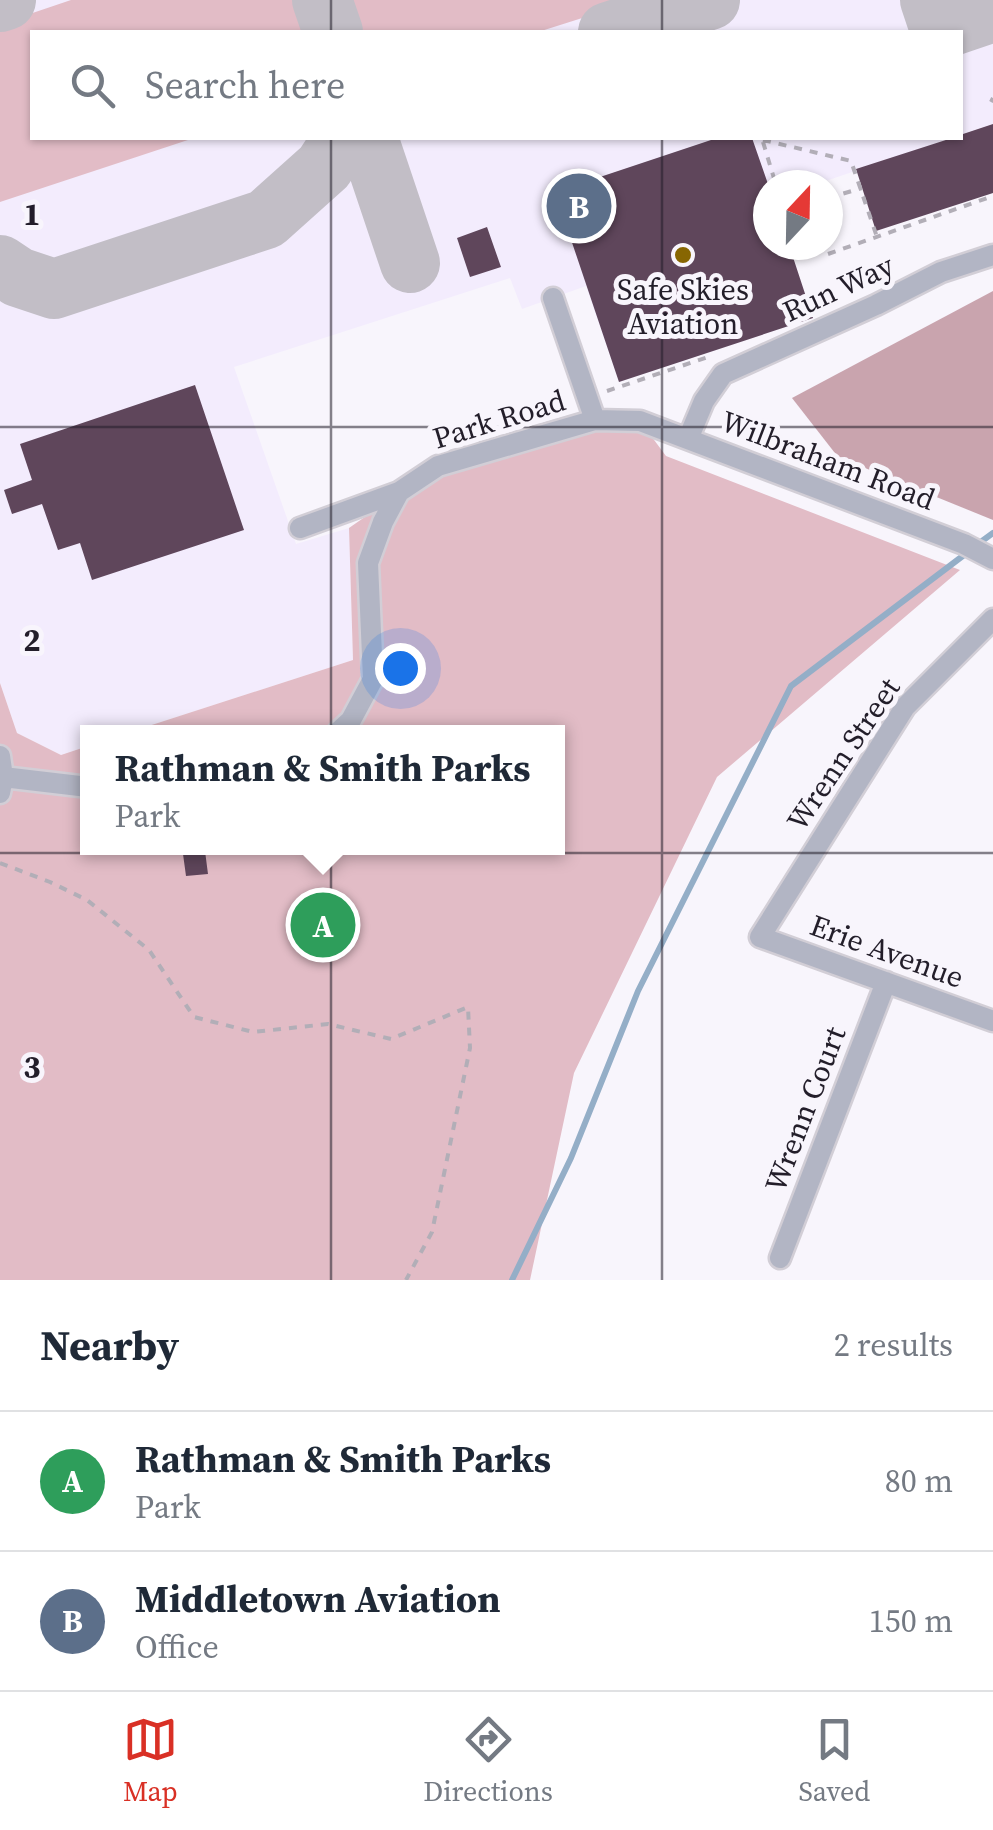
<!DOCTYPE html>
<style>
body{margin:0;font-family:"Source Serif 4",serif;background:#f6f6f7;color:#1f2937}
.compass{position:absolute;left:753px;top:170px;width:90px;height:90px;border-radius:50%;background:#fff;box-shadow:0 2px 8px #0004;rotate:22deg}
.you{position:absolute;left:400px;top:668px;width:35px;height:35px;margin:-25px;border:8px solid #fff;border-radius:50%;background:#1a73e8;box-shadow:0 0 0 15px #1a73e833}
.badge{display:grid;place-items:center;width:65px;height:65px;border-radius:50%;background:#d93025;color:#fff;font-size:32px;font-weight:700}
.pin{position:absolute;translate:-50% -50%;border:5px solid #fff;box-shadow:0 2px 10px #0006}
.popup{position:absolute;left:80px;top:725px;width:485px;height:130px;box-sizing:border-box;display:grid;place-content:center;border-radius:0px;background:#fff;filter:drop-shadow(0 2px 8px #0005);font-size:32px;white-space:nowrap;color:#747a83}
.popup b{font-size:38px;color:#1f2937}
.popup::after{content:'';position:absolute;left:50%;top:100%;margin-left:-20px;border:20px solid transparent;border-top-color:#fff}
.list{margin:0;padding:0;list-style:none}
h2{display:flex;justify-content:space-between;align-items:center;height:130px;margin:0;padding:0 40px;font-size:42px}
h2 small{font-size:32px;font-weight:400;color:#747a83}
.list li{display:grid;grid-template-columns:65px 1fr auto;gap:30px;align-items:center;box-sizing:border-box;height:140px;padding:0 40px;border-top:2px solid #e0e1e3}
.list b{display:block;font-size:38px;white-space:nowrap}
.list p{margin:0;font-size:32px;white-space:nowrap;color:#747a83}
.list em{font-size:32px;font-style:normal;color:#747a83}
.icon{flex:none;width:55px;height:55px;fill:none;stroke:currentColor;stroke-width:2;stroke-linecap:round;stroke-linejoin:round}
.map{position:relative;flex:none;width:993px;height:1280px;overflow:hidden}
.search{position:absolute;background:#fff;box-shadow:0 2px 8px #0004;left:30px;right:30px;top:30px;height:110px;display:flex;align-items:center;gap:25px;box-sizing:border-box;padding:0 35px;border-radius:0px;color:#747a83;font-size:38px}
.sheet{height:410px;background:#fff}
nav{display:flex;justify-content:space-around;align-items:center;box-sizing:border-box;height:140px;border-top:2px solid #e0e1e3;background:#fff;font-size:28px;color:#747a83}
nav a{display:grid;justify-items:center;gap:5px}
nav .on{color:#d93025}
.map>svg:first-child{display:block}
.built{fill:#f3ecfd}
.green{fill:#e2bcc6}
.forest{fill:#c9a4ae}
.lines{fill:none;stroke-linecap:round;stroke-linejoin:round}
.stream{stroke:#94aec7;stroke-width:6}
.taxiway{stroke:#c2bec6;stroke-width:60}
.building{fill:#5f465b}
.minor-casing{stroke:#d2ced6;stroke-width:25}
.path{stroke:#b2aeb7;stroke-width:4;stroke-dasharray:8 8;stroke-linecap:butt}
.minor{stroke:#b2b5c4;stroke-width:20}
.grid{fill:none;stroke:#231e2a;stroke-width:2.5;stroke-opacity:0.55}
.poi-dot{fill:#876602;stroke:#f8f5fc;stroke-width:4}
.labels{text-anchor:middle;dominant-baseline:central;stroke-width:10;stroke-linejoin:round;paint-order:stroke}
.street-label{font-size:30px;fill:#231e2a;stroke:#f8f5fc}
.poi-label{font-size:30px;fill:#231e2a;stroke:#f8f5fc}
.grid-label{font-size:32px;text-anchor:middle;font-weight:bold;fill:#231e2a;stroke:#f8f5fc;stroke-width:10;stroke-linejoin:round;paint-order:stroke}
</style>
<div class="map">
<svg width="993" height="1280" viewBox="0 0 993 1280">
<rect width="100%" height="100%" fill="#f8f5fc"/>
<path class="built" d="M0,0H993V124L961,135L960,32H32V138H952L814,185H768V245H789L813,318L619,382L586,286L522,309L510,278L234,367L296,544L349,528L353,660L130,732H88V746L61,755L17,733L0,683Z"/>
<path class="green" d="M71,0H293L305,32H32V138H194L0,202V24Z
M350,0H614L617,7L538,32H361Z
M595,420L640,421L666,456L960,570L717,777L574,1073L530,1280H0V683L17,733L61,755L88,746V848H558V732H130L353,660L349,528L438,466Z"/>
<path class="forest" d="M993,291V520L838,457L792,398Z"/>
<g class="lines">
<path class="stream" d="M978,544L993,533
M512,1280L571,1158L638,991L791,686L968,552"/>
<path class="taxiway" d="M322,0L333,32
M930,0L940,30L993,12
M0,2L6,0
M608,32L710,0
M368,138L410,263
M0,265L18,277L54,289L266,219L324,167L343,138"/>
</g>
<path class="building" d="M993,124V193L876,231L856,169L952,138H960V135Z
M717,138H752L768,184V245H789L813,318L619,382L555,192Z
M487,227L501,267L470,277L457,238Z
M195,385L244,530L92,580L80,543L58,550L42,504L12,514L4,490L32,480L20,444Z
M205,851L208,874L186,876L183,854Z"/>
<g class="lines">
<defs>
<path id="minor" d="M553,298L595,420
M688,439L704,401L723,374L876,305L941,272L993,255
M300,528L399,492
M993,619L905,707L760,937L993,1021
M338,732L351,720L373,679L368,563L383,522L399,492L438,466L595,420L640,421L964,544L993,559
M0,756L3,777L0,793
M3,777L88,787
M780,1258L886,982"/>
</defs>
<use href="#minor" class="minor-casing"/>
<path class="path" d="M991,102L993,98
M763,140L851,161L877,237
M763,142L776,185
M828,198L862,188
M828,254L993,196
M607,391L711,356
M0,863L50,882L87,900L149,950L194,1017L253,1032L328,1024L391,1039L468,1007L470,1048L432,1232L406,1280"/>
<use href="#minor" class="minor"/>
</g>
<path class="grid" d="M331,0V32M662,0V32M331,138V1280M662,138V1280M0,427H993M0,853H993"/>
<circle class="poi-dot" cx="683" cy="255" r="10"/>
<g class="labels">
<g class="street-label">
<text transform="translate(838 288) rotate(-25)">Run Way</text>
<text transform="translate(499 419) rotate(-17)">Park Road</text>
<text transform="translate(828 460) rotate(21)">Wilbraham Road</text>
<text transform="translate(843 754) rotate(-56)">Wrenn Street</text>
<text transform="translate(887 951) rotate(20)">Erie Avenue</text>
<text transform="translate(805 1109) rotate(-69)">Wrenn Court</text>
</g>
<g class="poi-label">
<text x="683" y="289">Safe Skies<tspan x="683" dy="34">Aviation</tspan></text>
</g>
</g>
<g class="grid-label">
<text x="32" y="225">1</text>
<text x="32" y="651">2</text>
<text x="32" y="1078">3</text>
</g>
</svg>
<svg class="compass" viewBox="-18 -18 36 36"><path d="M0-13l5 13h-10z" fill="#e53935"/><path d="M0 13l5-13h-10z" fill="#747a83"/></svg>
<div class="you"></div>
<div class="pin badge" style="left:323px;top:925px;background:#2e9e5b">A</div>
<div class="popup"><b>Rathman &amp; Smith Parks</b>Park</div>
<div class="pin badge" style="left:579px;top:206px;background:#5c6f8a">B</div>
<div class="search"><svg class="icon" aria-label="search" viewBox="0 0 24 24"><circle cx="10" cy="10" r="6"/><path d="M15 15l6 6"/></svg>Search here</div>
</div>
<section class="sheet">
<h2>Nearby<small>2 results</small></h2>
<ul class="list">
<li><span class="badge" style="background:#2e9e5b">A</span><div><b>Rathman &amp; Smith Parks</b><p>Park</p></div><em>80 m</em></li>
<li><span class="badge" style="background:#5c6f8a">B</span><div><b>Middletown Aviation</b><p>Office</p></div><em>150 m</em></li>
</ul>
</section>
<nav>
<a class="on"><svg class="icon" aria-label="map" viewBox="0 0 24 24"><path d="M3 6l6-2 6 2 6-2v14l-6 2-6-2-6 2zM9 4v14M15 6v14"/></svg>Map</a>
<a><svg class="icon" aria-label="directions" viewBox="0 0 24 24"><path d="M12 3l9 9-9 9-9-9zM9 14v-3h6M13 9l2 2-2 2"/></svg>Directions</a>
<a><svg class="icon" aria-label="saved" viewBox="0 0 24 24"><path d="M7 4h10v16l-5-4-5 4z"/></svg>Saved</a>
</nav>
